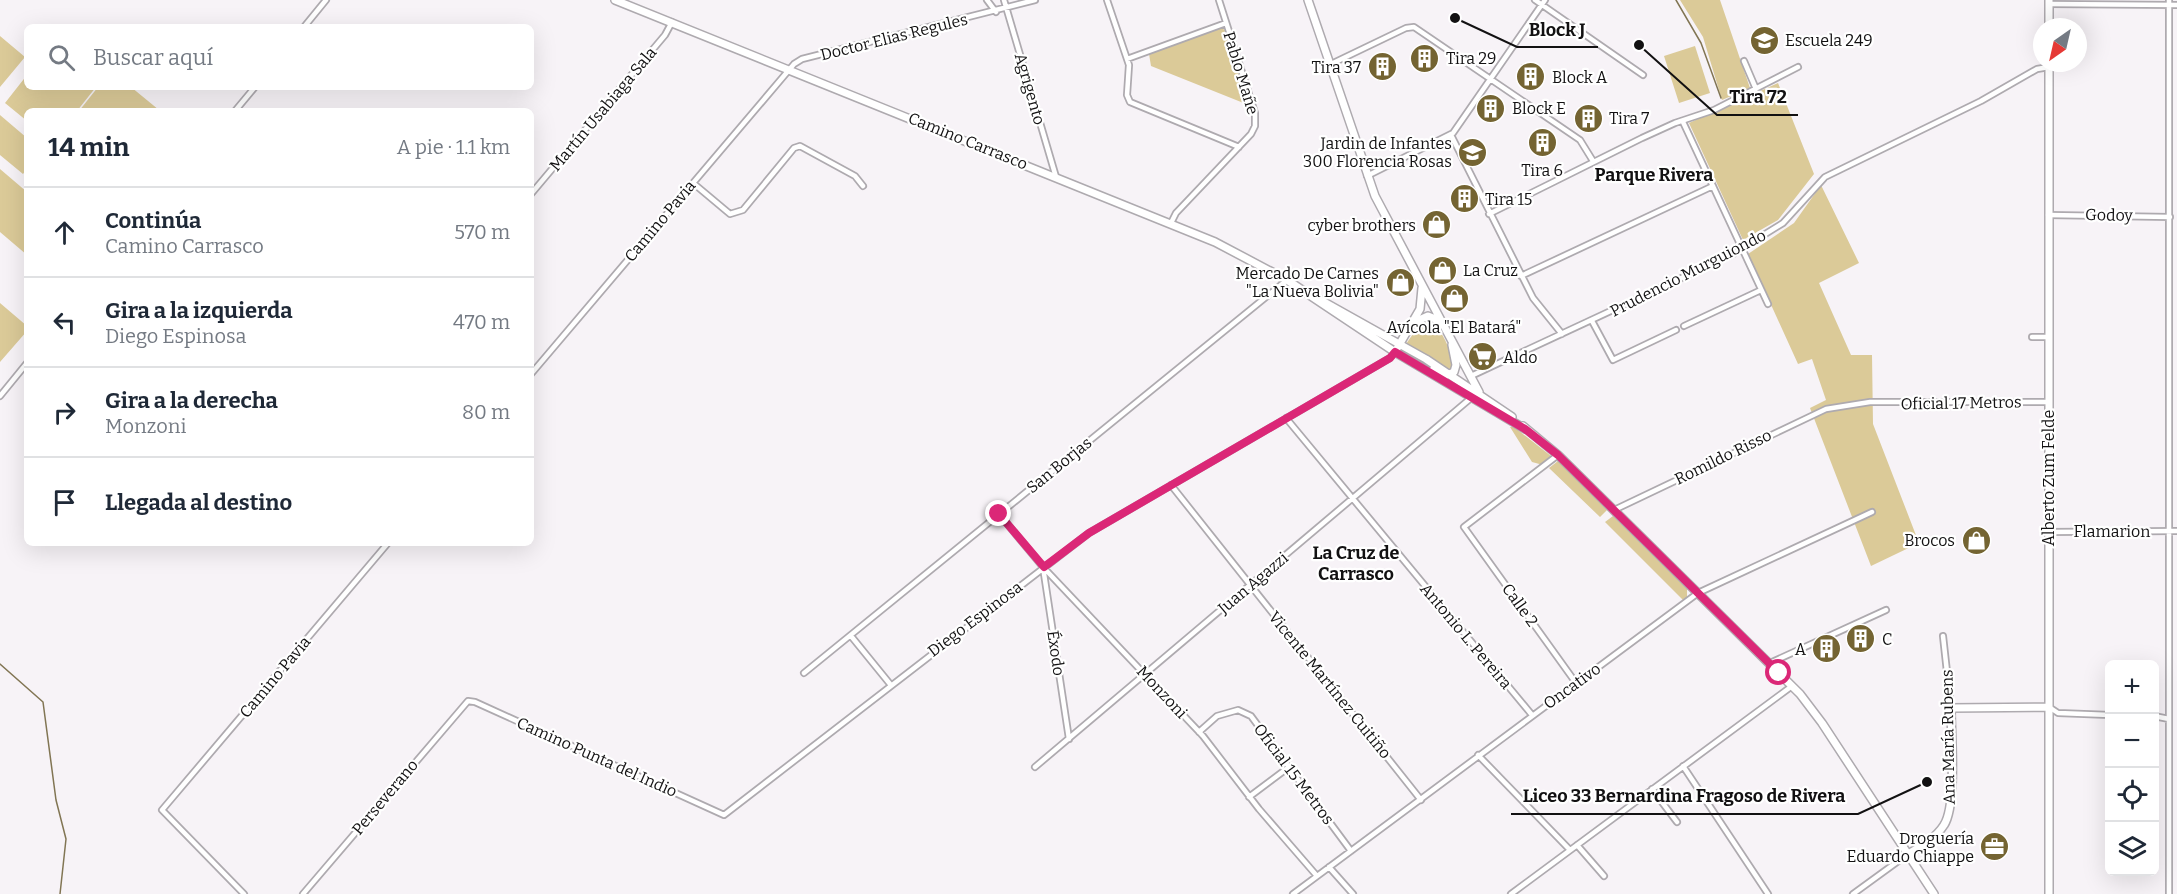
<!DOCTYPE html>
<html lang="es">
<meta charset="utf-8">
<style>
body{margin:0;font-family:Bitter,serif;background:#f2f2f3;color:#1f2937}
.controls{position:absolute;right:18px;bottom:18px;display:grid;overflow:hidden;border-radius:9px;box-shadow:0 6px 24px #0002}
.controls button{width:54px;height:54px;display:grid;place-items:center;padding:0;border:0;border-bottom:2px solid #e0e1e3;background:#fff;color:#1f2937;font:30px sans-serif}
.compass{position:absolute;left:2033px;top:18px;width:54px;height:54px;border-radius:50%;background:#fff;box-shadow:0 6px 24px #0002;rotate:214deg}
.stop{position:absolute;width:18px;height:18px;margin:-14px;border:4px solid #db2777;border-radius:50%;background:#fff}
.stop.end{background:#db2777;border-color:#fff;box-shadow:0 2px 6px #0008}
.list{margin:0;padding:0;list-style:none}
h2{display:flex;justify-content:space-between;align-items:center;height:78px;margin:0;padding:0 24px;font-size:26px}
h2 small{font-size:20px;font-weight:400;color:#747a83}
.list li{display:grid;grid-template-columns:39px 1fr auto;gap:18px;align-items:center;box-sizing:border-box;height:90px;padding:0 24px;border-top:2px solid #e0e1e3}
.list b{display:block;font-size:22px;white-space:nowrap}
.list p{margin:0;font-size:20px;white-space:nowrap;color:#747a83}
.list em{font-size:20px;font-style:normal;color:#747a83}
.icon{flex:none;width:33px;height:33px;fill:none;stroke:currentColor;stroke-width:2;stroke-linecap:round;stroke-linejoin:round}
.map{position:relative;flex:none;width:2177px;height:894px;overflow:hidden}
.search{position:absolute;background:#fff;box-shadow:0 6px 24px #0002;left:24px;top:24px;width:510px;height:66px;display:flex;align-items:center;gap:15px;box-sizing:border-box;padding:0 21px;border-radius:9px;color:#747a83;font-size:22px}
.panel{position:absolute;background:#fff;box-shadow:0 6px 24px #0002;left:24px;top:108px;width:510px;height:438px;border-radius:9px}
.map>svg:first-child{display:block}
.green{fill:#dbca98}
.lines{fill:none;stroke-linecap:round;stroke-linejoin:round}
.stream{stroke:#817553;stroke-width:1.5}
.street-casing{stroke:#aeaaaf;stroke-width:8}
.secondary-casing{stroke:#aeaaaf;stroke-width:10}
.street{stroke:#fff;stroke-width:4.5}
.secondary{stroke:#fff;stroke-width:7}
.route{stroke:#db2777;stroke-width:8}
.labels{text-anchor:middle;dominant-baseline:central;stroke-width:4.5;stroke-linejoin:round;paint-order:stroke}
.street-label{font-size:16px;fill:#121112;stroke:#fff}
.poi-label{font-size:16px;fill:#121112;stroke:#fff;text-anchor:start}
.neighbourhood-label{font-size:18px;font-weight:bold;fill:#121112;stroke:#fff}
.leader{fill:none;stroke:#121112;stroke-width:2}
.callout-dot{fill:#121112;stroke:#fff;stroke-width:2}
.callout-label{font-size:18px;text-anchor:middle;font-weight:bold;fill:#121112;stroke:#fff;stroke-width:4.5;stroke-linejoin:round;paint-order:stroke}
</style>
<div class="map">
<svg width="2177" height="894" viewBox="0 0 2177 894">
<rect width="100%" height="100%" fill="#f7f3f7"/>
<path class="green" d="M1680,0H1720L1750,88L1722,100L1703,37Z
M1222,28L1227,32L1251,106L1151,66L1149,54Z
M0,36L25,57L0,87Z
M1695,46L1710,93L1679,103L1664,56Z
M27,75V87H96L77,111H27V121L5,103Z
M1778,83L1814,174L1778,220L1743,240L1689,123Z
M98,87H131L159,110L79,111Z
M0,115L27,138V169L23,174L0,155Z
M0,169L27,192V255L0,232Z
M1821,185L1859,263L1819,283L1851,355H1872L1873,424L1919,543L1871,566L1810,408L1826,400L1812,359L1798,364L1748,254L1794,223Z
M0,303L27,326V331L0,362Z
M1427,318C1439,324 1458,358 1450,370L1406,344L1422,321Z
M1510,427H1514L1551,456L1543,465L1532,462Z
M1558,461L1607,510L1600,517L1549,468Z
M1613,516L1687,589V597L1683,600L1605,522Z"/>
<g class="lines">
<path class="stream" d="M1676,0L1701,43L1721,98
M0,664L43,702L56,800L66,839L60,894"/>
<defs>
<path id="street" d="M987,0L996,12
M1004,0L1056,177
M1107,0L1129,65L1127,95L1130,102L1239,147
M1535,0L1643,75
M2169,0V894
M2049,4L2177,5
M304,27L326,0
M1127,59L1226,23
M1744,61L1756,89
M1329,65L1406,28L1414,27L1580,140L1593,161
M235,111L255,87
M1683,122L1768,304
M1451,135L1533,298L1562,334
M1367,176L1453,133L1545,0
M693,183L730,214L743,210L794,148L800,146L855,176L863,186
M531,194L665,35L672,22
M1489,214L1642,138L1675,123L1714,110L1798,67
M2048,215L2170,217
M1171,223L1176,213L1251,134L1255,126V113L1219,0
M1521,276L1713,186
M1592,321L1613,360L1676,330
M1684,326L1761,290
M2032,337H2047
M531,374L794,64L802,59L1035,0
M1471,376L1733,254L1783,223L1825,177L1981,101L2037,69L2049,67
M0,396L27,363
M1286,418L1532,715
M1558,455L1464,527L1576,683
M1171,485L1421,800
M1614,510L1826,409L1870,402H2047
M999,514L1043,567L1203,736L1259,809L1317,876
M2048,532L2177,531
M1043,567L1069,739
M851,636L890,684
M1943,636L1951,708
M1770,663L1886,610
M804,673L1287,280
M2049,707L2058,713L2110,715
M2154,716L2169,719
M1199,732L1217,716L1238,710L1251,716L1351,851
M1478,755L1570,850
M1683,766L1768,894
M1035,767L1471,398
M1652,789L1677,822
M1249,797L1289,767
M1577,845L1604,876
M1329,867L1353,894
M244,894L162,810L388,543
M303,894L468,701L475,702L724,815L1089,533L1390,358L1395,352
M1293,894L1698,593L1872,512
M1511,894L1792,686
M1853,894L1908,854"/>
<path id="secondary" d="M615,0L1215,242L1287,280L1395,352L1525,429
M1308,0L1375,196L1479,392
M2049,27V0
M2049,63V894
M1317,298L1426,359L1512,417
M1415,322L1428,316L1440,321
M1395,352L1420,309L1422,288
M1433,370L1445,376L1454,372L1456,365L1452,345
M1523,426L1558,455L1800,694L1822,723L1934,894
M1908,854C1920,847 1936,838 1944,825C1957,805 1951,735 1951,708L2049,707"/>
</defs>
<use href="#street" class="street-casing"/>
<use href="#secondary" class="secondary-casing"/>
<use href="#street" class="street"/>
<use href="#secondary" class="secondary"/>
</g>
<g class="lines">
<path class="route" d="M999,514L1044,567L1089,533L1390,358L1395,352L1525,429L1558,455L1779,673"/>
</g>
<defs>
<symbol id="school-disc" viewBox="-11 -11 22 22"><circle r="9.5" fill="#746432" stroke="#fff"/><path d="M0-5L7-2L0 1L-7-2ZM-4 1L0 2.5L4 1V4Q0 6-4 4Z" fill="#fff"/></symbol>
<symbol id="building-disc" viewBox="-11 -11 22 22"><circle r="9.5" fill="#746432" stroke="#fff"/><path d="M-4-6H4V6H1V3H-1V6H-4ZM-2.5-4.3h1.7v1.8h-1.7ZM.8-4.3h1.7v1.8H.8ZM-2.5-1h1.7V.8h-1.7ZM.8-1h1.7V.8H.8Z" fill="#fff"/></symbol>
<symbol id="shop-disc" viewBox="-11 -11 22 22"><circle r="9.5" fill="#746432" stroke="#fff"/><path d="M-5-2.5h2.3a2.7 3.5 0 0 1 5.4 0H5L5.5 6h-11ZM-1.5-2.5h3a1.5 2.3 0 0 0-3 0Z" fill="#fff"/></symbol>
<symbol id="supermarket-disc" viewBox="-11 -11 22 22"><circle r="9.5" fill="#746432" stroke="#fff"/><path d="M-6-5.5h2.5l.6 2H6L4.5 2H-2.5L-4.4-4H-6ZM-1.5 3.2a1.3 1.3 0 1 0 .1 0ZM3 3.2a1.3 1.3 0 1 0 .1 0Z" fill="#fff"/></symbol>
<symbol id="office-disc" viewBox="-11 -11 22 22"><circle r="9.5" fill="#746432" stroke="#fff"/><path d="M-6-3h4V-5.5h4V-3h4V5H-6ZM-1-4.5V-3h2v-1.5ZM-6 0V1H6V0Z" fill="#fff"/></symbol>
</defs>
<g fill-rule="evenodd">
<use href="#school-disc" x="1748" y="24" width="33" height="33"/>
<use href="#building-disc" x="1408" y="42" width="33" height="33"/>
<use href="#building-disc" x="1366" y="50" width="33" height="33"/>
<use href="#building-disc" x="1514" y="60" width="33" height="33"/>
<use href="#building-disc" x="1474" y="92" width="33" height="33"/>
<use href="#building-disc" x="1572" y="102" width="33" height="33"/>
<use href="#building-disc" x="1526" y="126" width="33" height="33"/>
<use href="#school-disc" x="1456" y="136" width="33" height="33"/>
<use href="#building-disc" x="1448" y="182" width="33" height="33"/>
<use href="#shop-disc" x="1420" y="208" width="33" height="33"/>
<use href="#shop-disc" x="1426" y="254" width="33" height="33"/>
<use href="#shop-disc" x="1384" y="266" width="33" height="33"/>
<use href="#shop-disc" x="1438" y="282" width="33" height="33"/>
<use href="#supermarket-disc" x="1466" y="340" width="33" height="33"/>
<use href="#shop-disc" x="1960" y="524" width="33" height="33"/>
<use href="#building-disc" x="1844" y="622" width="33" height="33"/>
<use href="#building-disc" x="1810" y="632" width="33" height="33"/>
<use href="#office-disc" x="1978" y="830" width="33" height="33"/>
</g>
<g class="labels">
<g class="street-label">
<text transform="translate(894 37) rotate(-14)">Doctor Elias Regules</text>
<text transform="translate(1241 73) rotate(73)">Pablo Mañe</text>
<text transform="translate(1030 89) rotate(74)">Agrigento</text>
<text transform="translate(603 109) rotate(-50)">Martín Usabiaga Sala</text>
<text transform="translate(968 141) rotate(22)">Camino Carrasco</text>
<text transform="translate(2109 215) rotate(1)">Godoy</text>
<text transform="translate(660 221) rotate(-50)">Camino Pavia</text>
<text transform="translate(1688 273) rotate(-27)">Prudencio Murguiondo</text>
<text transform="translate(1961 403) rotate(-1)">Oficial 17 Metros</text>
<text transform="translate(1723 457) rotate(-26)">Romildo Risso</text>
<text transform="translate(1059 465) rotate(-39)">San Borjas</text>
<text transform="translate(2048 478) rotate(-90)">Alberto Zum Felde</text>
<text x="2112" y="531">Flamarion</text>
<text transform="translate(1253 583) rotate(-40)">Juan Agazzi</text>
<text transform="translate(1520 605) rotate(54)">Calle 2</text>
<text transform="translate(975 619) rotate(-37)">Diego Espinosa</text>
<text transform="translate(1466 636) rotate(50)">Antonio L. Pereira</text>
<text transform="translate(1056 653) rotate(82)">Éxodo</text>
<text transform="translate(275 677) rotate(-50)">Camino Pavia</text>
<text transform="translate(1330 685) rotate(51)">Vicente Martínez Cuitiño</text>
<text transform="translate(1572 686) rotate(-36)">Oncativo</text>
<text transform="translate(1162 692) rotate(47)">Monzoni</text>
<text transform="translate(1948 737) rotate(-91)">Ana María Rubens</text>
<text transform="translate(597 757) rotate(24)">Camino Punta del Indio</text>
<text transform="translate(1294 774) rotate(53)">Oficial 15 Metros</text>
<text transform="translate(385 797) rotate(-50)">Perseverano</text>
</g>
<g class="poi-label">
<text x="1785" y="40">Escuela 249</text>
<text x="1446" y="58">Tira 29</text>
<text x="1361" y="67" text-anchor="end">Tira 37</text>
<text x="1552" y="77">Block A</text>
<text x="1512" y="108">Block E</text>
<text x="1609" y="118">Tira 7</text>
<text x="1452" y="143" text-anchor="end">Jardin de Infantes<tspan x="1452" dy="18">300 Florencia Rosas</tspan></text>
<text x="1542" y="170" text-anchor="middle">Tira 6</text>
<text x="1485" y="199">Tira 15</text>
<text x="1416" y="225" text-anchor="end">cyber brothers</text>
<text x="1463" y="270">La Cruz</text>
<text x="1379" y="273" text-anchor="end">Mercado De Carnes<tspan x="1379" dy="18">"La Nueva Bolivia"</tspan></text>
<text x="1454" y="327" text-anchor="middle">Avícola "El Batará"</text>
<text x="1503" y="357">Aldo</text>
<text x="1955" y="540" text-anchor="end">Brocos</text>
<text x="1882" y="639">C</text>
<text x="1806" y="649" text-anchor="end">A</text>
<text x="1974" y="838" text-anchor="end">Droguería<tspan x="1974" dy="18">Eduardo Chiappe</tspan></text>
</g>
<g class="neighbourhood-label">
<text x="1654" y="175">Parque Rivera</text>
<text x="1356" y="553">La Cruz de<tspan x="1356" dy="21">Carrasco</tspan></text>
</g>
</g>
<path class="leader" d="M1455 18L1517 47H1598M1639 45L1717 115H1798M1927 782L1858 814H1511"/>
<g class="callout-dot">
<circle cx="1455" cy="18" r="6"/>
<circle cx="1639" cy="45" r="6"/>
<circle cx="1927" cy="782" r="6"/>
</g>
<g class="callout-label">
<text x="1557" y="36">Block J</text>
<text x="1758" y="103">Tira 72</text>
<text x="1684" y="802">Liceo 33 Bernardina Fragoso de Rivera</text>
</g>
</svg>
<div class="controls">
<button>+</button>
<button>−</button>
<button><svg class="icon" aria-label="locate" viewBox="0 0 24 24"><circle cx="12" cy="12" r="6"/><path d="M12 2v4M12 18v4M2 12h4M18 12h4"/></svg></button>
<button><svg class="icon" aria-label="layers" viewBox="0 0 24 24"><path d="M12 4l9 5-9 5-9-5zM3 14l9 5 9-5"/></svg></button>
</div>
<svg class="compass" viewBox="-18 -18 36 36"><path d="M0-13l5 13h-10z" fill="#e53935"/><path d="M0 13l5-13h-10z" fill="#747a83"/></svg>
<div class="stop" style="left:1779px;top:673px"></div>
<div class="stop end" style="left:999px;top:514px"></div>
<div class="search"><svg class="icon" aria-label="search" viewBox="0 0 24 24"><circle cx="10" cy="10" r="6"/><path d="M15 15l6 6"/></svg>Buscar aquí</div>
<section class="panel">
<h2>14 min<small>A pie · 1.1 km</small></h2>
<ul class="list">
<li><svg class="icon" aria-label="ahead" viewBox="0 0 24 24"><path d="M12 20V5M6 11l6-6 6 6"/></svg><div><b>Continúa</b><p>Camino Carrasco</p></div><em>570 m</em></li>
<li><svg class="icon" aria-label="left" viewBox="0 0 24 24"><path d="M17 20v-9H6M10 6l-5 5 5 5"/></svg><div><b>Gira a la izquierda</b><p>Diego Espinosa</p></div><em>470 m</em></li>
<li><svg class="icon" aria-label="right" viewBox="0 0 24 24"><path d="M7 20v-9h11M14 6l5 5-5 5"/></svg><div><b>Gira a la derecha</b><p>Monzoni</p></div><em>80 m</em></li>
<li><svg class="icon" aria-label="arrive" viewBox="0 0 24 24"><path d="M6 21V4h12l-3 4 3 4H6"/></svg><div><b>Llegada al destino</b></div></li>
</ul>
</section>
</div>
